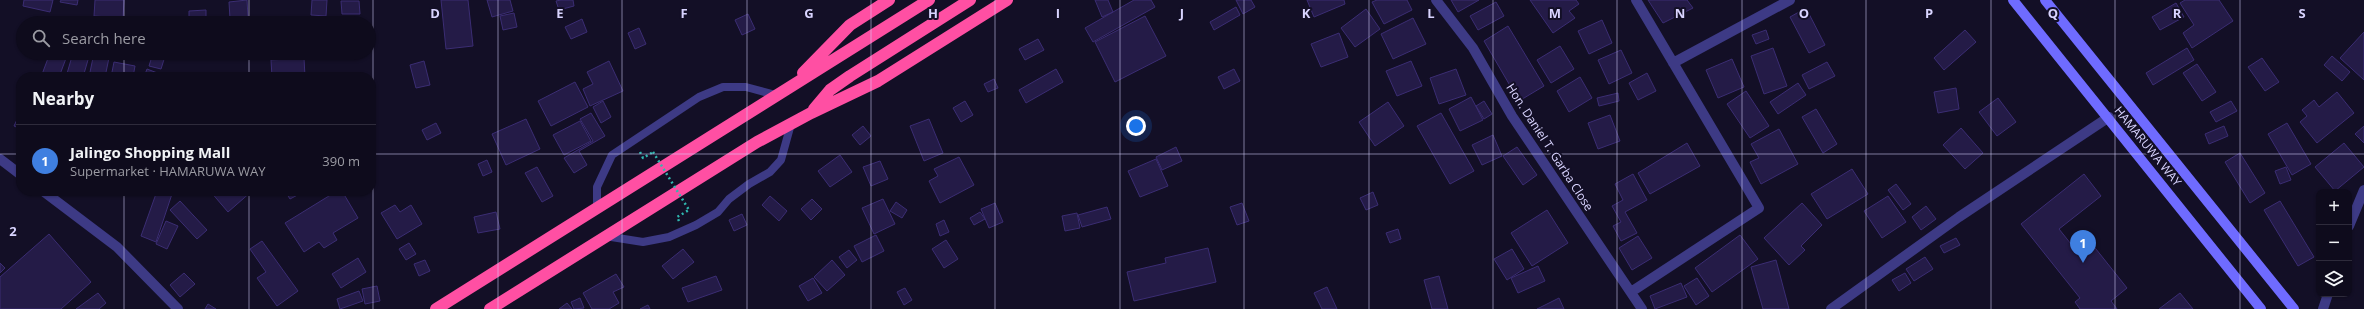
<!DOCTYPE html>
<meta charset="utf-8">
<style>
body{margin:0;font-family:"Open Sans",sans-serif;background:#171425;color:#f1f3f6}
.controls{position:absolute;right:12px;bottom:12px;display:grid;overflow:hidden;border-radius:8px;box-shadow:0 1px 3px #0004}
.controls button{width:36px;height:36px;display:grid;place-items:center;padding:0;border:0;border-bottom:1px solid #2e2b3b;background:#0e0b1c;color:#f1f3f6;font:20px sans-serif}
.you{position:absolute;left:1136px;top:126px;width:14px;height:14px;margin:-10px;border:3px solid #fff;border-radius:50%;background:#1a73e8;box-shadow:0 0 0 6px #1a73e833}
.badge{display:grid;place-items:center;width:26px;height:26px;border-radius:50%;background:#ea580c;color:#fff;font-size:13px;font-weight:700}
.pin{position:absolute;translate:-50% -33px;filter:drop-shadow(0 1px 2px #0008)}
.pin::after{content:'';position:absolute;top:21px;width:14px;height:12px;background:inherit;clip-path:polygon(0 0,100% 0,50% 100%)}
.list{margin:0;padding:0;list-style:none}
h2{display:flex;justify-content:space-between;align-items:center;height:52px;margin:0;padding:0 16px;font-size:17px}
h2 small{font-size:13px;font-weight:400;color:#9b9ba3}
.list li{display:grid;grid-template-columns:26px 1fr auto;gap:12px;align-items:center;box-sizing:border-box;height:72px;padding:0 16px;border-top:1px solid #2e2b3b}
.list b{display:block;font-size:15px;white-space:nowrap}
.list p{margin:0;font-size:13px;white-space:nowrap;color:#9b9ba3}
.list em{font-size:13px;font-style:normal;color:#9b9ba3}
.icon{flex:none;width:22px;height:22px;fill:none;stroke:currentColor;stroke-width:2;stroke-linecap:round;stroke-linejoin:round}
.map{position:relative;flex:none;width:2364px;height:309px;overflow:hidden}
.search{position:absolute;background:#0e0b1c;box-shadow:0 1px 3px #0004;left:16px;top:16px;width:360px;height:44px;display:flex;align-items:center;gap:10px;box-sizing:border-box;padding:0 14px;border-radius:22px;color:#9b9ba3;font-size:15px}
.panel{position:absolute;background:#0e0b1c;box-shadow:0 1px 3px #0004;left:16px;top:72px;width:360px;height:124px;border-radius:16px}
.map>svg:first-child{display:block}
.building{fill:#241b47;stroke:#3b2d73}
.lines{fill:none;stroke-linecap:round;stroke-linejoin:round}
.path{stroke:#2fb8b0;stroke-width:2.5;stroke-dasharray:2 3;stroke-linecap:butt}
.lane{stroke:#3d3a85;stroke-width:8}
.street{stroke:#3d3a85;stroke-width:10}
.secondary{stroke:#6f6bff;stroke-width:10}
.highway{stroke:#ff4fa3;stroke-width:12}
.path-bridge{stroke:#2fb8b0;stroke-width:2.5;stroke-dasharray:2 3;stroke-linecap:butt}
.grid{fill:none;stroke:#d9d4ff;stroke-width:1;stroke-opacity:0.55}
.labels{text-anchor:middle;dominant-baseline:central;stroke-width:4;stroke-linejoin:round;paint-order:stroke}
.street-label{font-size:12px;fill:#d9d4ff;stroke:#130f26}
.grid-label{font-size:13px;text-anchor:middle;font-weight:bold;fill:#d9d4ff;stroke:#130f26;stroke-width:4;stroke-linejoin:round;paint-order:stroke}
</style>
<div class="map">
<svg width="2364" height="309" viewBox="0 0 2364 309">
<rect width="100%" height="100%" fill="#130f26"/>
<path class="building" d="M24,0H53L50,12L23,6Z
M61,0H78L77,5L60,2Z
M95,0H124L123,18L94,16Z
M247,0L248,17L230,19L229,2Z
M312,0H327L326,16L311,15Z
M441,0H468L473,46L446,49Z
M487,0H510L513,11L492,17Z
M561,0H573L574,6L559,10L556,1Z
M1095,0H1108L1113,12L1102,17Z
M1134,0H1151L1155,7L1093,42L1085,28Z
M1236,0H1251L1255,7L1243,14Z
M1307,0H1344L1345,4L1314,17Z
M1377,0H1407L1412,10L1384,24L1372,2Z
M1451,0H1479L1458,12Z
M1530,0H1576L1579,4L1569,11L1575,18L1553,33Z
M1648,0H1687L1693,8L1663,23Z
M2185,0H2219L2233,21L2192,48L2183,33L2194,25L2180,3Z
M341,1H359L360,14H342Z
M1496,2L1504,16L1478,30L1470,16Z
M2176,3L2184,17L2160,30L2152,17Z
M1236,7L1240,15L1214,30L1210,22Z
M1806,8L1825,45L1809,53L1790,17Z
M1366,9L1380,29L1355,47L1341,28Z
M206,10V23H189V11Z
M514,13L517,27L503,30L500,16Z
M748,14L755,29L742,35L735,20Z
M1145,16L1166,56L1115,82L1095,42Z
M1413,18L1426,44L1393,59L1381,34Z
M159,19L171,21V23H158Z
M582,19L587,32L571,39L565,27Z
M1602,20L1612,43L1589,54L1578,31Z
M1508,26L1544,86L1519,101L1484,41Z
M639,28L646,44L635,49L628,33Z
M1766,30L1769,39L1756,44L1752,35Z
M1965,30L1976,42L1944,70L1934,58Z
M2364,32V80L2340,58Z
M1339,33L1348,57L1321,67L1311,44Z
M1038,39L1044,50L1025,60L1019,49Z
M1560,46L1574,69L1551,83L1537,60Z
M1773,48L1787,86L1764,94L1751,56Z
M2187,48L2194,60L2153,85L2146,73Z
M1621,50L1632,73L1609,84L1598,60Z
M50,53H68L59,77H41Z
M73,53H90L83,77H66Z
M94,53H110L105,77H89Z
M153,53H166L161,69L149,66Z
M2332,56L2350,72L2342,81L2324,65Z
M304,58L305,77H272L271,60Z
M2262,58L2279,82L2265,91L2248,67Z
M1732,59L1744,87L1718,98L1706,70Z
M424,61L430,85L416,88L410,65Z
M609,61L623,91L590,106L583,89L593,84L587,72Z
M1411,61L1422,86L1397,96L1386,71Z
M114,62L135,66L133,77H111Z
M1827,62L1835,76L1809,89L1802,75Z
M2197,64L2216,92L2202,101L2183,73Z
M147,69L160,74L159,77H144Z
M1056,69L1063,82L1026,103L1019,90Z
M1234,69L1240,81L1224,89L1218,77Z
M1456,69L1466,95L1439,104L1430,78Z
M1647,73L1656,91L1638,100L1629,83Z
M1580,77L1592,98L1569,112L1557,91Z
M994,79L998,88L988,92L984,84Z
M575,82L588,107L551,126L538,101Z
M1798,83L1806,95L1778,114L1770,102Z
M1956,88L1959,109L1938,113L1934,92Z
M1746,91L1769,126L1750,138L1727,104Z
M2337,92L2354,113L2317,143L2300,122L2307,116L2302,110L2314,100L2319,107Z
M1618,93L1619,101L1599,106L1597,98Z
M1471,97L1483,120L1460,131L1449,109Z
M1998,98L2016,122L1997,136L1979,112Z
M603,101L611,117L601,123L593,107Z
M965,101L973,115L961,122L953,108Z
M1484,101L1492,114L1484,119L1476,106Z
M2231,101L2237,111L2216,122L2210,112Z
M1388,102L1404,126L1375,146L1359,122Z
M1816,109L1837,144L1823,153L1802,117Z
M21,111V129L14,126Z
M591,113L605,136L579,151L587,165L574,173L564,158L593,141L580,119Z
M1441,113L1474,171L1450,184L1417,126Z
M1610,115L1620,141L1598,149L1588,123Z
M526,119L540,149L506,165L492,134Z
M929,119L943,153L924,161L910,126Z
M580,121L591,141L564,155L553,135Z
M436,123L441,133L427,140L422,130Z
M2287,123L2311,164L2292,175L2268,134Z
M863,126L871,136L860,145L852,135Z
M2224,126L2228,136L2209,144L2205,134Z
M2364,126V143L2355,134Z
M1961,128L1983,153L1965,169L1943,145Z
M1779,129L1798,164L1761,184L1750,162L1759,158L1751,144Z
M1493,135L1502,156L1482,165L1472,145Z
M1687,143L1700,166L1650,194L1638,173Z
M2344,143L2364,167L2335,191L2315,167Z
M1176,147L1182,161L1162,170L1156,157Z
M1517,147L1537,175L1523,185L1503,156Z
M2240,153L2265,193L2250,203L2225,162Z
M840,155L852,172L830,187L818,171Z
M959,157L974,185L940,203L929,181L938,176L934,169Z
M1156,159L1168,186L1140,197L1128,171Z
M487,160L492,172L483,176L478,164Z
M880,161L888,179L871,186L863,167Z
M537,167L553,196L542,202L525,173Z
M2286,167L2291,180L2280,184L2275,171Z
M1852,169L1868,194L1827,219L1811,194Z
M1633,174L1647,200L1625,212L1637,233L1621,241L1613,226L1621,222L1612,206L1623,200L1615,184Z
M2084,174L2101,196L2059,229L2079,254L2092,244L2127,288L2111,301L2117,309H2080L2075,302L2080,298L2021,224Z
M1896,184L1911,204L1903,210L1888,190Z
M157,191H173L156,242L141,236Z
M210,191H252L228,212Z
M285,191H305L290,199Z
M337,191H342L358,218L333,233L337,240L324,248L319,242L304,252L285,223Z
M1373,192L1378,205L1366,210L1360,198Z
M770,196L787,211L779,221L762,205Z
M1888,196L1906,222L1882,238L1864,211Z
M812,199L822,209L811,220L801,209Z
M883,199L895,224L874,234L862,208Z
M180,201L207,230L197,239L170,210Z
M2280,201L2314,257L2298,266L2264,210Z
M896,202L907,210L902,218L890,211Z
M995,203L1003,222L989,228L981,209Z
M1242,203L1249,221L1237,225L1230,207Z
M1802,203L1822,225L1801,246L1805,250L1789,265L1764,238Z
M395,205L400,212L411,205L422,224L397,239L381,213Z
M1926,206L1936,219L1921,230L1912,217Z
M1107,207L1111,219L1082,227L1078,215Z
M1547,210L1568,243L1532,266L1511,233Z
M496,212L500,229L478,233L474,217Z
M980,212L985,219L974,225L970,218Z
M1077,213L1080,228L1065,231L1062,216Z
M742,214L747,225L734,231L729,220Z
M944,220L949,232L940,236L936,224Z
M166,221L178,226L167,249L156,244Z
M1398,229L1401,239L1390,243L1386,233Z
M49,234L91,282L61,309H0V277Z
M876,235L884,251L862,262L854,246Z
M1740,235L1758,259L1712,292L1695,268Z
M1638,236L1652,258L1632,270L1619,248Z
M1956,238L1960,245L1944,253L1940,246Z
M946,240L958,259L944,268L932,249Z
M262,241L298,291L277,306L257,278L266,272L250,249Z
M409,243L416,254L406,260L399,249Z
M1208,248L1216,282L1134,301L1127,272L1166,263L1165,258Z
M683,249L694,262L673,279L662,266Z
M1512,249L1524,269L1507,280L1494,259Z
M849,250L857,260L847,268L839,257Z
M1925,257L1933,269L1914,281L1906,269Z
M358,258L366,272L341,288L332,274Z
M425,260L430,271L419,276L414,264Z
M832,260L845,275L827,291L814,277Z
M1776,260L1789,309H1763L1751,267Z
M0,263L5,268L0,273Z
M1538,266L1545,281L1518,293L1511,278Z
M184,273L195,284L180,297L170,285Z
M1905,273L1911,283L1899,291L1892,280Z
M616,274L624,287L613,292L619,303L609,309H592L583,293Z
M716,276L722,290L688,302L682,288Z
M1439,276L1448,309H1432L1424,280Z
M813,278L822,293L808,301L799,286Z
M1697,278L1709,296L1696,305L1684,286Z
M1681,283L1687,297L1655,309L1650,296Z
M377,286L380,301L365,304L362,289Z
M1327,287L1337,309H1322L1314,293Z
M905,288L912,300L904,305L897,292Z
M359,291L363,301L340,309L337,299Z
M98,293L106,303L99,309H76Z
M2180,293L2193,309H2159Z
M580,298L584,308L574,309L571,302Z
M1559,298L1564,309H1537Z
M567,303L572,309H559Z
M208,304L216,309H205Z
M648,305L650,309H640Z"/>
<g class="lines">
<path class="path" d="M640,152L643,158L653,152
M679,221L677,217L689,210"/>
<path class="lane" d="M597,208V187L612,155L699,97L723,87H746L776,95
M605,236L643,242L669,237L696,225L718,212L729,199L749,184L770,172L781,160L791,124"/>
<path class="street" d="M1436,0L1473,48L1512,116L1642,309
M1673,63L1790,0
M0,159L21,175
M43,191L117,247L178,309
M2349,226L2364,190
M1631,292L1759,208L1636,0
M1831,309L1959,217L2109,117
M2323,309L2328,294"/>
<path class="secondary" d="M2013,0L2261,309
M2045,0L2294,309"/>
<path class="highway" d="M803,73L850,25L889,0
M814,109L830,90L850,76L970,0
M436,309L929,0
M490,309L757,142L811,113L878,81L1007,0"/>
<path class="path-bridge" d="M653,152L689,210"/>
</g>
<path class="grid" d="M124,0V23M249,0V23M373,0V309M498,0V309M622,0V309M747,0V309M871,0V309M995,0V309M1120,0V309M1244,0V309M1369,0V309M1493,0V309M1617,0V309M1742,0V309M1866,0V309M1991,0V309M2115,0V309M2240,0V309M124,53V77M249,53V77M0,154H21M371,154H2364M124,191V309M249,191V309"/>
<g class="labels">
<g class="street-label">
<text transform="translate(2148 146) rotate(51)">HAMARUWA WAY</text>
<text transform="translate(1550 147) rotate(57)">Hon. Daniel T. Garba Close</text>
</g>
</g>
<g class="grid-label">
<text x="435" y="18">D</text>
<text x="560" y="18">E</text>
<text x="684" y="18">F</text>
<text x="809" y="18">G</text>
<text x="933" y="18">H</text>
<text x="1058" y="18">I</text>
<text x="1182" y="18">J</text>
<text x="1306" y="18">K</text>
<text x="1431" y="18">L</text>
<text x="1555" y="18">M</text>
<text x="1680" y="18">N</text>
<text x="1804" y="18">O</text>
<text x="1929" y="18">P</text>
<text x="2053" y="18">Q</text>
<text x="2177" y="18">R</text>
<text x="2302" y="18">S</text>
<text x="13" y="236">2</text>
</g>
</svg>
<div class="controls">
<button>+</button>
<button>−</button>
<button><svg class="icon" aria-label="layers" viewBox="0 0 24 24"><path d="M12 4l9 5-9 5-9-5zM3 14l9 5 9-5"/></svg></button>
</div>
<div class="you"></div>
<div class="pin badge" style="left:2083px;top:263px;background:#3f7fe0">1</div>
<div class="search"><svg class="icon" aria-label="search" viewBox="0 0 24 24"><circle cx="10" cy="10" r="6"/><path d="M15 15l6 6"/></svg>Search here</div>
<section class="panel">
<h2>Nearby<small></small></h2>
<ul class="list">
<li><span class="badge" style="background:#3f7fe0">1</span><div><b>Jalingo Shopping Mall</b><p>Supermarket · HAMARUWA WAY</p></div><em>390 m</em></li>
</ul>
</section>
</div>
